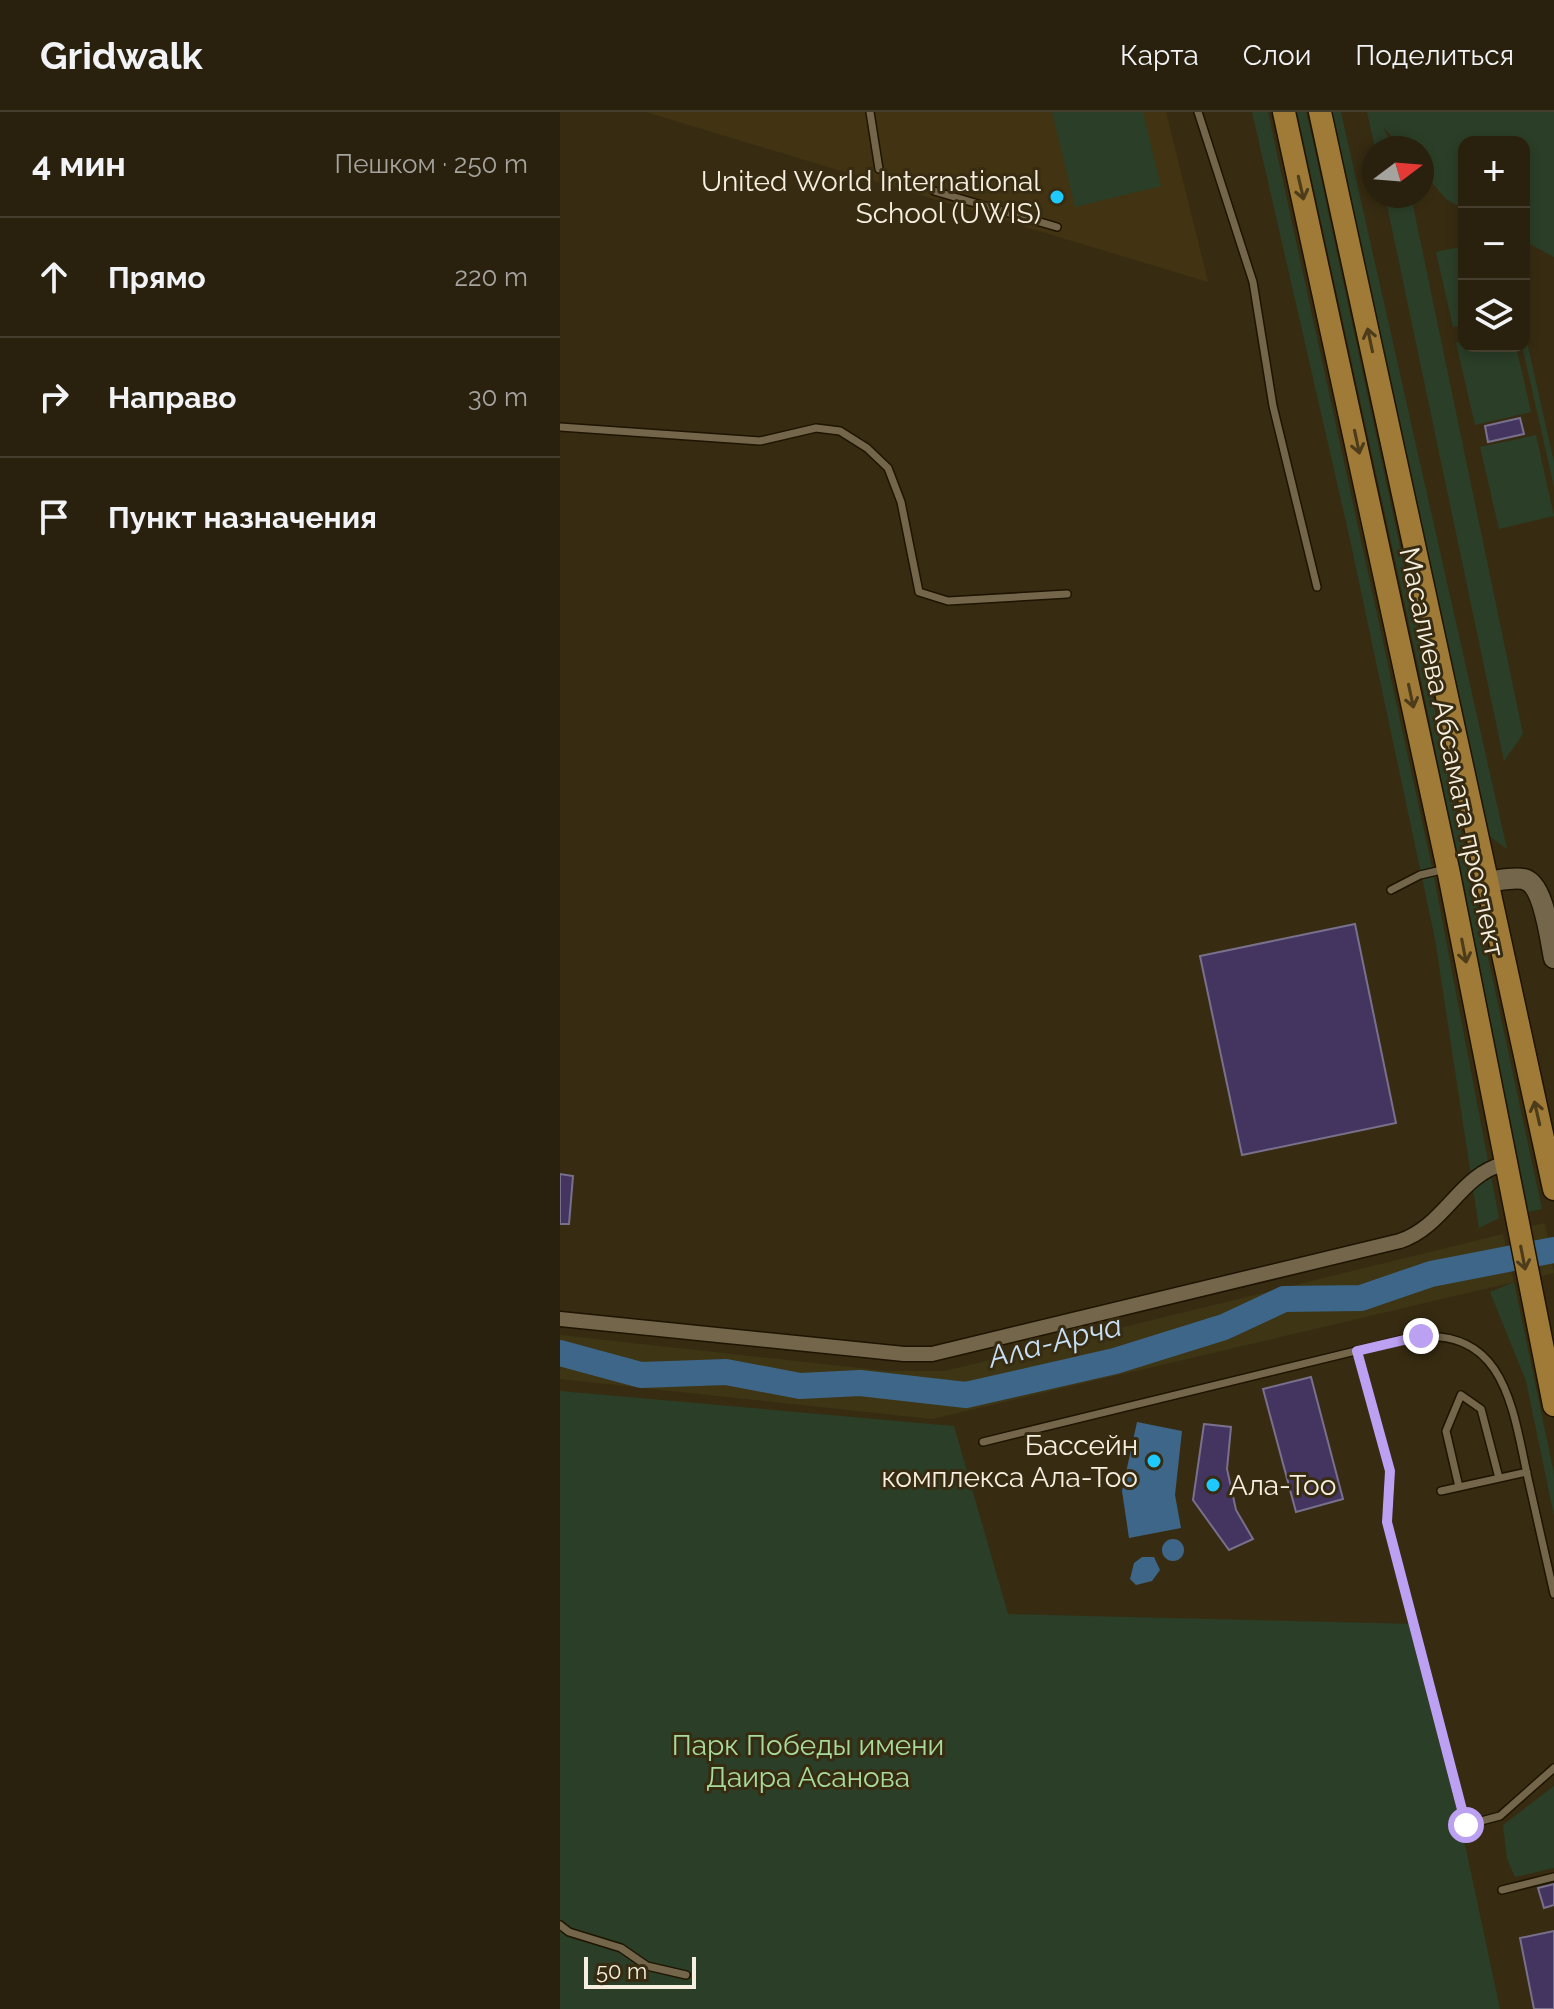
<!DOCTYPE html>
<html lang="ru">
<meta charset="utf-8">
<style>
body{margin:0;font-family:Raleway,sans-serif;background:#312917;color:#f1f3f6}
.controls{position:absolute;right:24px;top:24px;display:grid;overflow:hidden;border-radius:16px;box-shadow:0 4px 12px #0003}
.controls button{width:72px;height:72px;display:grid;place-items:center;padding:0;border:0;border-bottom:2px solid #453e2e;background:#29210e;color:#f1f3f6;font:40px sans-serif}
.compass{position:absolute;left:802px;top:24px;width:72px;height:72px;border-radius:50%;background:#29210e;box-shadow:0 4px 12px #0003;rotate:74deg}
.scale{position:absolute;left:24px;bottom:20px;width:112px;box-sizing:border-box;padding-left:8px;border:4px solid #f6efdf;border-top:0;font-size:22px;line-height:28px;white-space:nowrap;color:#f6efdf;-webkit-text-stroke:6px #372c12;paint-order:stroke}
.stop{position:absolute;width:24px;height:24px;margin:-18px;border:6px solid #bca0f2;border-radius:50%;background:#fff}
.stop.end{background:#bca0f2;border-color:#fff;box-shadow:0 2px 8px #0008}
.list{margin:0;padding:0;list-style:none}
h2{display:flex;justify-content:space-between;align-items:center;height:104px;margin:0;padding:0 32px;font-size:34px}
h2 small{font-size:26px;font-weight:400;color:#a5a39e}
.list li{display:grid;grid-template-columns:52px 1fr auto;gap:24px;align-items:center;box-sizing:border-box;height:120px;padding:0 32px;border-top:2px solid #453e2e}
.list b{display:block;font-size:30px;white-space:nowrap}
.list em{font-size:26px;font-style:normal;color:#a5a39e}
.icon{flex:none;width:44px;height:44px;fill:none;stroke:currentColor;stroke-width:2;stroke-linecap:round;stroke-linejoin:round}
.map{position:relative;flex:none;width:994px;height:1897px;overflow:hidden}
header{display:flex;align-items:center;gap:48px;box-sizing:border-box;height:112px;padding:0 40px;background:#29210e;border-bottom:2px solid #453e2e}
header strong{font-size:38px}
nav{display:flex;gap:44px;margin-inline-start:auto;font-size:28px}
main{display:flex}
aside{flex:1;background:#29210e}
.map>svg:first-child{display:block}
.built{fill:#423412}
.green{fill:#2b3e27}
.sand{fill:#3d3514}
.water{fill:#3e6689}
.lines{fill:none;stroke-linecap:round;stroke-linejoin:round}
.river{stroke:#3e6689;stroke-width:26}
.building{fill:#43355f;stroke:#78708c;stroke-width:2}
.lane-casing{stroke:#1e1400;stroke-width:10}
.street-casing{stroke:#1e1400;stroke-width:17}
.secondary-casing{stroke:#1e1400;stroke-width:23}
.primary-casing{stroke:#1e1400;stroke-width:25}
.lane{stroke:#73664b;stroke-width:7}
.street{stroke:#73664b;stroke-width:14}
.secondary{stroke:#73664b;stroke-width:20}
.primary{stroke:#a07b38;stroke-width:22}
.oneway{stroke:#4c3c1a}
.route{stroke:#bca0f2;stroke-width:10}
.poi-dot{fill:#1ec9fd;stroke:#372c12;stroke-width:3}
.labels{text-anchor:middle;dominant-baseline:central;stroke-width:6;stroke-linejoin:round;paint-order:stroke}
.poi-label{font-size:28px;fill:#f6efdf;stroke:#372c12;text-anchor:end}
.street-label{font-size:28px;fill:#f6efdf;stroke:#372c12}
.park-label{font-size:28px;fill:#a6db9b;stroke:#372c12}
.water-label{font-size:30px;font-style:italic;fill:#c7e0f6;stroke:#372c12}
</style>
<header>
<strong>Gridwalk</strong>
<nav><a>Карта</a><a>Слои</a><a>Поделиться</a></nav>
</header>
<main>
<aside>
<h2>4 мин<small>Пешком · 250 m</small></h2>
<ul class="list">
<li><svg class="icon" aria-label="ahead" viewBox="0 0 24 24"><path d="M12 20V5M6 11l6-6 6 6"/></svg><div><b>Прямо</b></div><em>220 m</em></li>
<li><svg class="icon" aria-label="right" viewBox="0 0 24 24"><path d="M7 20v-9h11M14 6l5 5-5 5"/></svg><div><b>Направо</b></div><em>30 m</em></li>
<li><svg class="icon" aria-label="arrive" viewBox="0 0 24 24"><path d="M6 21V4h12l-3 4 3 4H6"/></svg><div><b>Пункт назначения</b></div></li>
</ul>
</aside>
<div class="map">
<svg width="994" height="1897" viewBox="0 0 994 1897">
<rect width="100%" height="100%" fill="#372c12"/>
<path class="built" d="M86,0H606L648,170Z"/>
<path class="green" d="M492,0H583L601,74L515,95Z
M692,0H708L873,760L939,1106L919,1116L875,827L789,423Z
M737,0H746L752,25L982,1097L968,1100L860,562Z
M770,0H781L947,737L929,724Z
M807,0H994V145L964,129V30H904V97L886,87L862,59V36H842L823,15L834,36H815Z
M825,84H851L963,622L944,649Z
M904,134V213L893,215L876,140Z
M964,217L994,350V375L962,234Z
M904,229V234H956L971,300L915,313L896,231Z
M976,323L994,404L939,417L920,335Z
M954,1170L994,1362V1404L966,1269L930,1180Z
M0,1279L394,1314L448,1502L858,1512L940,1897H0Z
M994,1674V1756L955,1765L947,1747L943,1713Z"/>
<path class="sand" d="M985,1111L994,1161L982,1164L971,1114Z
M943,1122L954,1170L372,1307L0,1267V1223L326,1259H385Z"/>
<path class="water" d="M577,1310L622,1319L615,1383L621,1416L569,1426L562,1379Z
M602 1438a11 11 0 1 1 22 0a11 11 0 1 1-22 0Z
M582,1445H594L600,1458L592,1469L576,1473L570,1467L574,1451Z"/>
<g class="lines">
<path class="river" d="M0,1241L81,1263L166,1260L240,1274L300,1271L406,1283L555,1249L664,1215L724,1187L801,1186L871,1162L994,1138"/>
</g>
<path class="building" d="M960,306L964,322L928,330L925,314Z
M795,812L836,1011L682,1043L640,844Z
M0,1062L13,1064L9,1112H0Z
M751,1265L783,1387L736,1400L703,1277Z
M644,1312L671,1315L667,1357L676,1398L693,1427L669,1438L633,1388Z
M994,1772V1793L984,1796L978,1776Z
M994,1819V1897H974L960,1826Z"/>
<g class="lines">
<defs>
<path id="lane" d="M310,0L319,57
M638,0L693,170L713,294L757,475
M374,79L497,115
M0,315L200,329L256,316L280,319L307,336L328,356L341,390L359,480L388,489L507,482
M831,778L860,763L886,757
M797,1239L830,1359L827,1410L906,1713L940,1704L994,1656
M423,1330L849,1226C943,1212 952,1292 967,1362C976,1402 985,1442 994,1482
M899,1375L886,1319L901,1283L921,1297L939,1366
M881,1379L967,1360
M942,1778L994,1765
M0,1813L9,1820L61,1836L87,1854L126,1863"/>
<path id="street" d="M0,1207L344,1242H372L840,1129C885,1114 900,1062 944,1052"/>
<path id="secondary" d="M925,770C937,769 952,765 963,767C984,770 990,828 994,846"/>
<path id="primary" d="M724,0L888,757L994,1293
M760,0L994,1077"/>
</defs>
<use href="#lane" class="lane-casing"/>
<use href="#street" class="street-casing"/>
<use href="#secondary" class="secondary-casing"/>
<use href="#primary" class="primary-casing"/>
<use href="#lane" class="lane"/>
<use href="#street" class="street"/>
<use href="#secondary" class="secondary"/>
<use href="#primary" class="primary"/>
</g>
<defs><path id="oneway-shaft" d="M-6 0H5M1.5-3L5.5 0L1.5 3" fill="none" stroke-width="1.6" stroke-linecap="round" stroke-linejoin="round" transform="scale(2)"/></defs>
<g class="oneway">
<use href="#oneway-shaft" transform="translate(741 76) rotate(77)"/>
<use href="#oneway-shaft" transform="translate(810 228) rotate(-102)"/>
<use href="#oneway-shaft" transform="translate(797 330) rotate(78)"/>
<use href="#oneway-shaft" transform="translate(851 584) rotate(78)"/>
<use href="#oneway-shaft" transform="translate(904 839) rotate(79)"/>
<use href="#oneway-shaft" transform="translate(977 1001) rotate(-103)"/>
<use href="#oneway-shaft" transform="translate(963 1146) rotate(79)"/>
</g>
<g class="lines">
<path class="route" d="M861,1224L797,1239L830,1359L827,1410L906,1713"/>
</g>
<g class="poi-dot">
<circle cx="497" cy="85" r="8"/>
<circle cx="594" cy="1349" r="8"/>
<circle cx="653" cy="1373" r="8"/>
</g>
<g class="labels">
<g class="poi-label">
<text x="481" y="69">United World International<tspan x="481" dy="32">School (UWIS)</tspan></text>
<text x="578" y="1333">Бассейн<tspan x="578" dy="32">комплекса Ала-Тоо</tspan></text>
<text x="669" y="1373" text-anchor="start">Ала-Тоо</text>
</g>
<g class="street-label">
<text transform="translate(892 640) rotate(78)">Масалиева Абсамата проспект</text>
</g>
<g class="park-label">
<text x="248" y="1633">Парк Победы имени<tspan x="248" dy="32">Даира Асанова</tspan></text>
</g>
<g class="water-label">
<text transform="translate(495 1229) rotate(-14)">Ала-Арча</text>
</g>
</g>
</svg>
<div class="controls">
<button>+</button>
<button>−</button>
<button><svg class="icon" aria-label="layers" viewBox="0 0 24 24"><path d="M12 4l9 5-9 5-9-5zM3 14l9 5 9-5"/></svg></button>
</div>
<svg class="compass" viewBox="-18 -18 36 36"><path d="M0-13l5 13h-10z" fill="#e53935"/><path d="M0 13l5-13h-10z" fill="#a5a39e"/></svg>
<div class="scale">50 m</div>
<div class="stop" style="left:906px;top:1713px"></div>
<div class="stop end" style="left:861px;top:1224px"></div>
</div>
</main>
